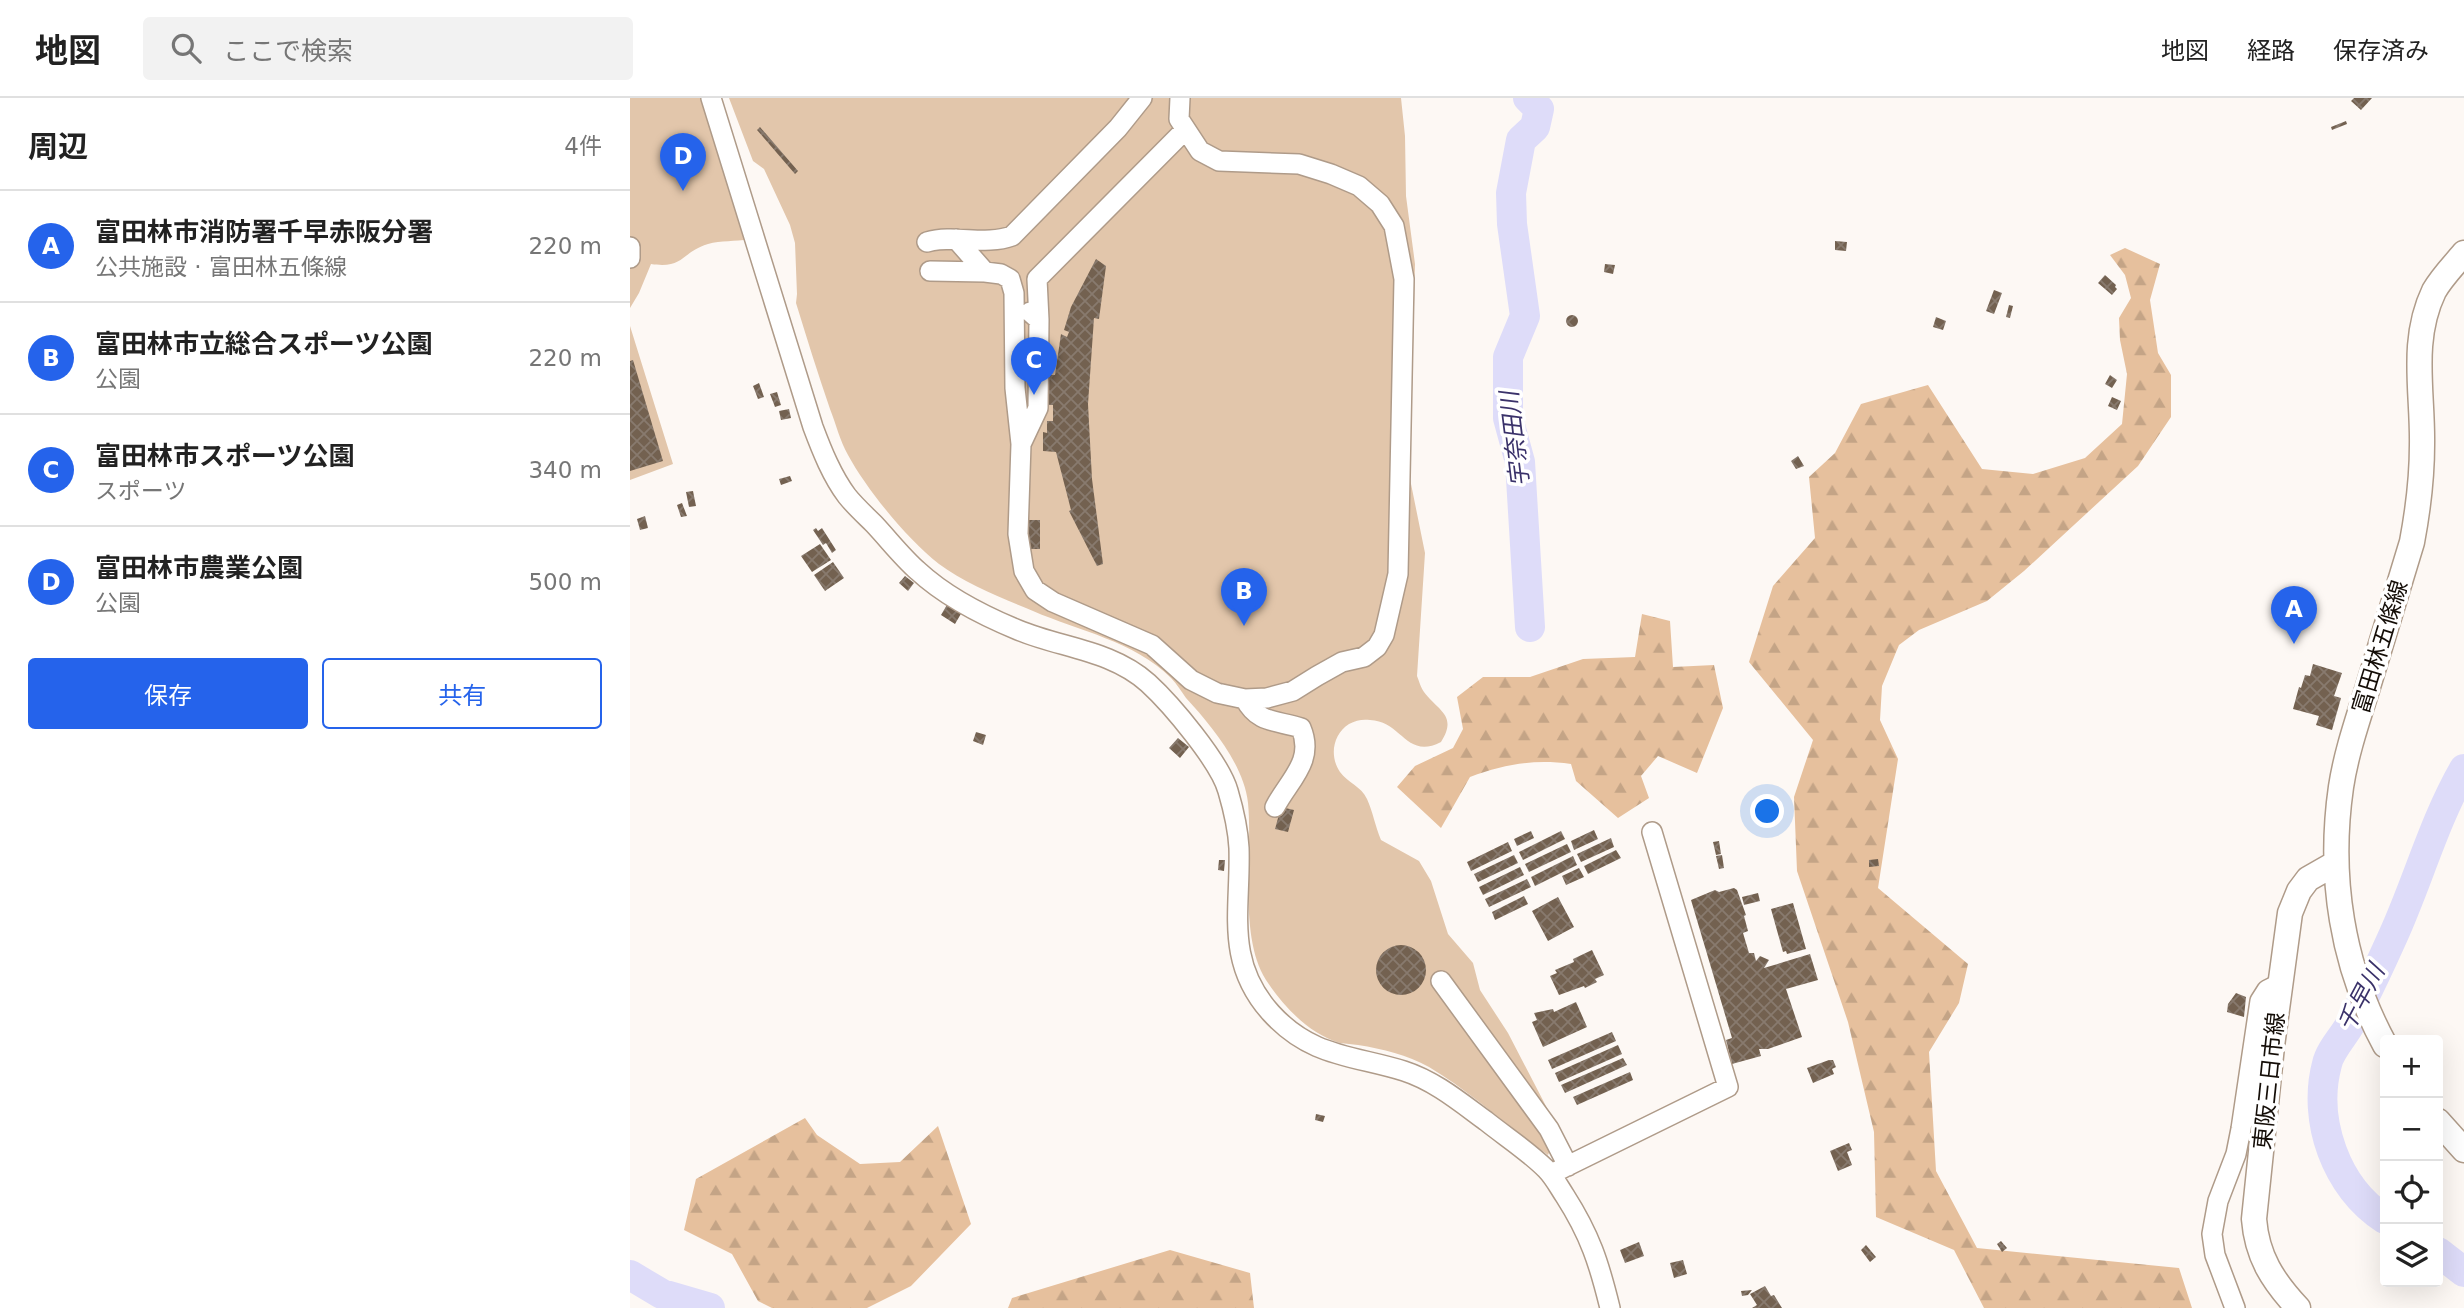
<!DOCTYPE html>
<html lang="ja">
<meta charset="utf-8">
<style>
body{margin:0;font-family:"DejaVu Sans","Noto Sans JP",sans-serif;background:#f2f2f2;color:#222}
.controls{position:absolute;right:21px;bottom:21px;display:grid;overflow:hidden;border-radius:7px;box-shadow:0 7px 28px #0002}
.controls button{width:63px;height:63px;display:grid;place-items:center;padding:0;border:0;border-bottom:2px solid #e0e0e0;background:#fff;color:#222;font:35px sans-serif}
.you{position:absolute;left:1138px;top:714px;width:24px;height:24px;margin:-18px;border:5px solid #fff;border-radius:50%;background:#1a73e8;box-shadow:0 0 0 10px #1a73e833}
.badge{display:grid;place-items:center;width:46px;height:46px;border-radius:50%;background:#2563eb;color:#fff;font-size:23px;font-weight:700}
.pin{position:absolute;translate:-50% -58px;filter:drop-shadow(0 2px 4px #0008)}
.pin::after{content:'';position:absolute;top:37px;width:24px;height:21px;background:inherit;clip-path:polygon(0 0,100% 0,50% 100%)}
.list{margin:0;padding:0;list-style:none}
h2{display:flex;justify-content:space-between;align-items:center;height:91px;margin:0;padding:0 28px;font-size:30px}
h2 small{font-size:23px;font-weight:400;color:#767676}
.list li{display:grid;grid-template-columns:46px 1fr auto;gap:21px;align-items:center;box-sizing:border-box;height:112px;padding:0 28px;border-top:2px solid #e0e0e0}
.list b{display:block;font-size:26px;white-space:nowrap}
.list p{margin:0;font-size:23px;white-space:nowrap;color:#767676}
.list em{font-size:23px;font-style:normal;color:#767676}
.actions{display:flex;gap:14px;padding:21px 28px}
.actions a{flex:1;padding:16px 0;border:2px solid #2563eb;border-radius:7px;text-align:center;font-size:24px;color:#2563eb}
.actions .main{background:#2563eb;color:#fff}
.icon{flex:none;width:38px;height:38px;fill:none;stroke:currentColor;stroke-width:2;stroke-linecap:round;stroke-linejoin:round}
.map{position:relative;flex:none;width:1834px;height:1210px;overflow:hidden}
header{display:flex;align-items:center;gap:42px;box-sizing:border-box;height:98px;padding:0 35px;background:#fff;border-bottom:2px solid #e0e0e0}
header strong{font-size:33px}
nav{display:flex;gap:38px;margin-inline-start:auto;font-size:24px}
.search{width:490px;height:63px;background:#f2f2f2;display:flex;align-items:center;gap:18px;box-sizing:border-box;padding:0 24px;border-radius:7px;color:#767676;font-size:26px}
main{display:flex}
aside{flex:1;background:#fff}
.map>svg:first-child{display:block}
.forest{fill:url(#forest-firs)}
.park{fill:#e2c6ab}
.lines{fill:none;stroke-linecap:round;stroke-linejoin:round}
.river{stroke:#dedcf9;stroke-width:30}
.building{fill:url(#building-cross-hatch)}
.minor-casing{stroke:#af9b89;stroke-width:22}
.major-casing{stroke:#af9b89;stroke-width:27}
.minor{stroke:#fff;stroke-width:19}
.major{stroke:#fff;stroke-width:24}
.labels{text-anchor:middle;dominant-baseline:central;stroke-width:7;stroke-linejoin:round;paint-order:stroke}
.street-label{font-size:23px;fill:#140d07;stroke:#fff}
.water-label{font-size:24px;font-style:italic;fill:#3a326a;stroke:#fff}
</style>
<header>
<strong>地図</strong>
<div class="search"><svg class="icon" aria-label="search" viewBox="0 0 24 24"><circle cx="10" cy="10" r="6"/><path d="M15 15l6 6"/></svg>ここで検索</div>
<nav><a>地図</a><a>経路</a><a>保存済み</a></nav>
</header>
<main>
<aside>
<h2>周辺<small>4件</small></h2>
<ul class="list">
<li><span class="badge">A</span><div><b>富田林市消防署千早赤阪分署</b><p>公共施設 · 富田林五條線</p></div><em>220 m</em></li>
<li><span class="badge">B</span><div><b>富田林市立総合スポーツ公園</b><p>公園</p></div><em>220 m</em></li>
<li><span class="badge">C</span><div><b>富田林市スポーツ公園</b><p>スポーツ</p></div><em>340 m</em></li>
<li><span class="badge">D</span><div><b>富田林市農業公園</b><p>公園</p></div><em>500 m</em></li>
</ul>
<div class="actions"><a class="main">保存</a><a>共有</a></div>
</aside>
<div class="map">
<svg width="1834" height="1210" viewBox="0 0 1834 1210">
<defs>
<pattern id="forest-firs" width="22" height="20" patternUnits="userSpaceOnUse" patternTransform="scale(1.75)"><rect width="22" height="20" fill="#e6c09d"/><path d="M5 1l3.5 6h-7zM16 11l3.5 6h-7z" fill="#c4a486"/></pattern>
<pattern id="building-cross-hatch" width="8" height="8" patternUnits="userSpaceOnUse" patternTransform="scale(1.75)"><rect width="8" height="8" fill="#736150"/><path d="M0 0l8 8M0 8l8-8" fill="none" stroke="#887a6e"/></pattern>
</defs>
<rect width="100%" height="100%" fill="#fdf8f4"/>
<path class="forest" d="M1495,150L1530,166L1520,202L1528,255L1541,277V319L1508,368L1394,473L1357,503L1289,532L1269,547L1252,588L1250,622L1268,661L1248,790L1338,866L1329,905L1299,954L1306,1073L1347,1150L1549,1170L1562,1210H1354L1324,1152L1246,1119L1244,1034L1218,924L1167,773L1164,699L1183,642L1119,564L1143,488L1185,440L1179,379L1205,355L1231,306L1298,287L1352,371L1403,376L1455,360L1492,326L1497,276L1490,242L1489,220L1501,200L1495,177L1480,157Z
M1012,516L1040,523L1043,569L1084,567L1093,610L1067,675L1028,658L1011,678L1019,700L988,720L946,683L941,666C904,661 875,666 840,679L811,730L767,689L785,668L823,650L833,631L827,599L853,579H900L953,561L1005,559Z
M175,1020L187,1037L230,1066L270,1064L308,1028L341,1126L281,1188L237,1210H142L128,1203L102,1156L54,1132L66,1081Z
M540,1152L620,1175L624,1210H378L382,1200Z"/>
<path class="park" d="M0,0H73L119,141C105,144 91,142 78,146C51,154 55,171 21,166L9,195L0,210Z
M99,0H771L775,38L776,98L785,166L780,381L795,455L787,578C789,583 791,590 794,594C808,613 828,617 811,644C776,662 772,623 740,622C733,621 726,622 719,626C703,636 699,658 710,674C718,685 731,688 737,701C743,714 745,728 751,742L789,763L801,783L818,836L843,865L850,892L878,935L918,1012L916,1035L921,1050L918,1057C878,1029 841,994 799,969C777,957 753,951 728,947C722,946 716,946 710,945C679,936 653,908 636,882C608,838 623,756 618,705C614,667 581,627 556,600C551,593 547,586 541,580C504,543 449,533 403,513C374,501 334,485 309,466C278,442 237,392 218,357C210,343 206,326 200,311C188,276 177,241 166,205L167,196L165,145L160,127L134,71L123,63Z
M0,228L43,366L0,382Z"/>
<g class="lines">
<path class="river" d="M898,0L909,11L905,29L891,42L881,95L882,126L895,218L878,259V320L890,364L900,529
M1755,1121C1706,1090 1682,1022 1697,966C1700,952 1714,938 1721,925C1736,897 1750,867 1763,838C1788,783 1804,723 1834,671
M1808,1154L1834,1174
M0,1177L32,1196L80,1210"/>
</g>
<path class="building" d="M1724,0H1742L1731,12L1721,3Z
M1716,23L1717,26L1702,32L1701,29Z
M130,29L168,73L165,76L127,32Z
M1205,143L1217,144L1216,153L1205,152Z
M466,161L476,168L469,221L464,220L458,306L462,381L473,466L467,468L439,413L441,412L426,354L413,353V334L417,335V323H423V307H417L412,277H425L431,236L437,239L439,234L434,232L441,209Z
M975,166L985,167L983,176L974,174Z
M1475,177L1486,187L1485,189L1487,191L1482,197L1468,185Z
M1364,192L1372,195L1364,216L1356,213Z
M1379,207L1383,208L1380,220L1376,219Z
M936 223a6 6 0 1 1 12 0a6 6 0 1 1-12 0Z
M1306,219L1316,223L1313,232L1303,229Z
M3,262L33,363L0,373V263Z
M1480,277L1487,282L1482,290L1475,286Z
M129,285L134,299L128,301L123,288Z
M147,294L151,307L145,309L140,296Z
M1482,299L1491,303L1487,312L1478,308Z
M159,311L161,320L151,322L149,313Z
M1168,358L1174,368L1166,371L1161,363Z
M160,378L162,383L151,387L149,381Z
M63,393L66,408L59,409L56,394Z
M52,405L57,418L51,419L47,407Z
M15,418L18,430L10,432L7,421Z
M397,422H410V451H397Z
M186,430L188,433L192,430L206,452L202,455L196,445L193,447L183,432Z
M190,446L201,462L182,474L171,458Z
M203,464L214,480L195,493L184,477Z
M275,478L284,485L278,493L269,485Z
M318,505L332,514L325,526L311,517Z
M1683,566L1712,575L1704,598L1711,600L1702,632L1686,627L1689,618L1663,611L1669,589L1671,590L1675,577L1680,578Z
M346,634L356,637L353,647L343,643Z
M548,640L559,649L550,660L539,650Z
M651,709L664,712L658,734L645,731Z
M964,732L968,741L944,752L941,743Z
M901,733L904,740L887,748L884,741Z
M931,733L935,741L893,762L889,754Z
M981,740L984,749L951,764L947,756Z
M1089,743L1091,756L1086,757L1083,744Z
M878,744L882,753L841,773L837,764Z
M937,746L941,754L899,774L895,766Z
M986,752L991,760L958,776L954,768Z
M884,757L888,765L848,784L844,776Z
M1092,757L1094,770L1089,771L1086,758Z
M943,758L947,767L905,788L901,779Z
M1248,761L1249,768L1239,769V762Z
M589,762H595L594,773L588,772Z
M890,769L894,777L853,797L849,789Z
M949,770L954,779L936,787L932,778Z
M897,781L901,789L859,809L855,801Z
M1104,790L1107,792L1116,817L1114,818L1118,833L1113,835L1119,855H1124L1126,863L1130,858L1139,862L1134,870L1180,856L1188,882L1156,891L1172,939L1138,951H1129L1131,958L1102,966L1096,942L1102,940L1061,802L1085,792L1089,794Z
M1128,795L1130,803L1114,807L1112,799Z
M894,798L898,806L865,822L862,814Z
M928,799L944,829L918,843L902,813Z
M1163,805L1176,851L1157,856L1156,853L1153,854L1141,811Z
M746 872a25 25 0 1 1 50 0a25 25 0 1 1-50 0Z
M962,852L974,877L965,881L967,884L955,890L954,888L929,897L920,878L927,875L925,872L944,864L943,861Z
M1606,895L1616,899L1614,919L1597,914L1598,906Z
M946,904L957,929L913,949L902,924L907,922L904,915L923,911L924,914Z
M982,934L986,943L922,971L918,962Z
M988,947L992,956L929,984L925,975Z
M993,960L997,967L935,995L931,987Z
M1199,962H1203L1206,969L1202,971L1204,976L1183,985L1177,970Z
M1000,974L1003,982L947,1007L943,999Z
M686,1016L695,1018L693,1024L685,1022Z
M1219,1045L1222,1052L1217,1054L1222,1067L1208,1073L1200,1053Z
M1371,1143L1377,1150L1372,1154L1367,1146Z
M1009,1144L1014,1158L995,1165L990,1152Z
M1236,1147L1246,1159L1240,1164L1231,1152Z
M1053,1162L1057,1176L1044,1180L1040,1165Z
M1135,1188L1141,1198L1144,1197L1152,1210H1122L1127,1207L1120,1196Z
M1122,1192L1118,1197L1112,1198L1111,1193Z"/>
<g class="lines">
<defs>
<path id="minor" d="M81,0L183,329C192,353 202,378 217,398C225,408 235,417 244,426C259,442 272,459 288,473C315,498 354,518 388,532C431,550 481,552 518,585C541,606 590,664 598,693C603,710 608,731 609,750C611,811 594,863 641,915C681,959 722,957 774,973C805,983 830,1004 856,1023C876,1039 898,1053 916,1071C924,1079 929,1089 935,1098C960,1137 969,1165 980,1210
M326,141L355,174L371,176L380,181L384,195L385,290L391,346L388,436L394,473L405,492L423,504L522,547L561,582L587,595L615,601L637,600L663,593L687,578L712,564L734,559L747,549L754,537L768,476L774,181L764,128L750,106L729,88L701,76L669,66L589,63L570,53L549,21L550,0
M297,144C325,136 355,148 382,138L488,30L512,0
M0,149V160
M300,173L355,174
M409,222L407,181L555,32
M392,344L408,310L409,222L400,214
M615,601C628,626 647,622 671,630C685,663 659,682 645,709
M811,883L919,1031L938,1068
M921,1076L1098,989L1022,734
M1605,1210L1585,1157L1582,1136L1588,1103L1606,1056L1611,1031L1630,903L1637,892L1649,886"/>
<path id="major" d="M1755,947C1712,868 1698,779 1711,689C1716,656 1727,624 1737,592C1752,542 1767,493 1782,444C1788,412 1792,379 1792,347C1793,294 1780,243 1804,193C1812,179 1824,167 1834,155
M1808,1023L1834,1052
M1668,1210C1643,1183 1627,1159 1624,1121L1642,948L1660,815L1669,793L1678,781L1706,765"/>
</defs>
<use href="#minor" class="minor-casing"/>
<use href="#major" class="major-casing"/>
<use href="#minor" class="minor"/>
<use href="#major" class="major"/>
</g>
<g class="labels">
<g class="street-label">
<text transform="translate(1750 549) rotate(-73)">富田林五條線</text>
<text transform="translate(1639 983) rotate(-84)">東阪三日市線</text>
</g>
<g class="water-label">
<text transform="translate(885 341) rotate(-97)">宇奈田川</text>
<text transform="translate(1731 900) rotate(-62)">千早川</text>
</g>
</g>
</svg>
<div class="controls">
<button>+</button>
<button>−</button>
<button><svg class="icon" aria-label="locate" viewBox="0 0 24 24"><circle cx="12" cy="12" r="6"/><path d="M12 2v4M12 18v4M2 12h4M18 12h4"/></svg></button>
<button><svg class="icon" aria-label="layers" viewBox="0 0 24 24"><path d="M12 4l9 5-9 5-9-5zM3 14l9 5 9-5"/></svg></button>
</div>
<div class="you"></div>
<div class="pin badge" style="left:1664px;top:546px">A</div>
<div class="pin badge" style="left:614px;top:528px">B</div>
<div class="pin badge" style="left:404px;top:297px">C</div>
<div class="pin badge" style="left:53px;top:93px">D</div>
</div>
</main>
